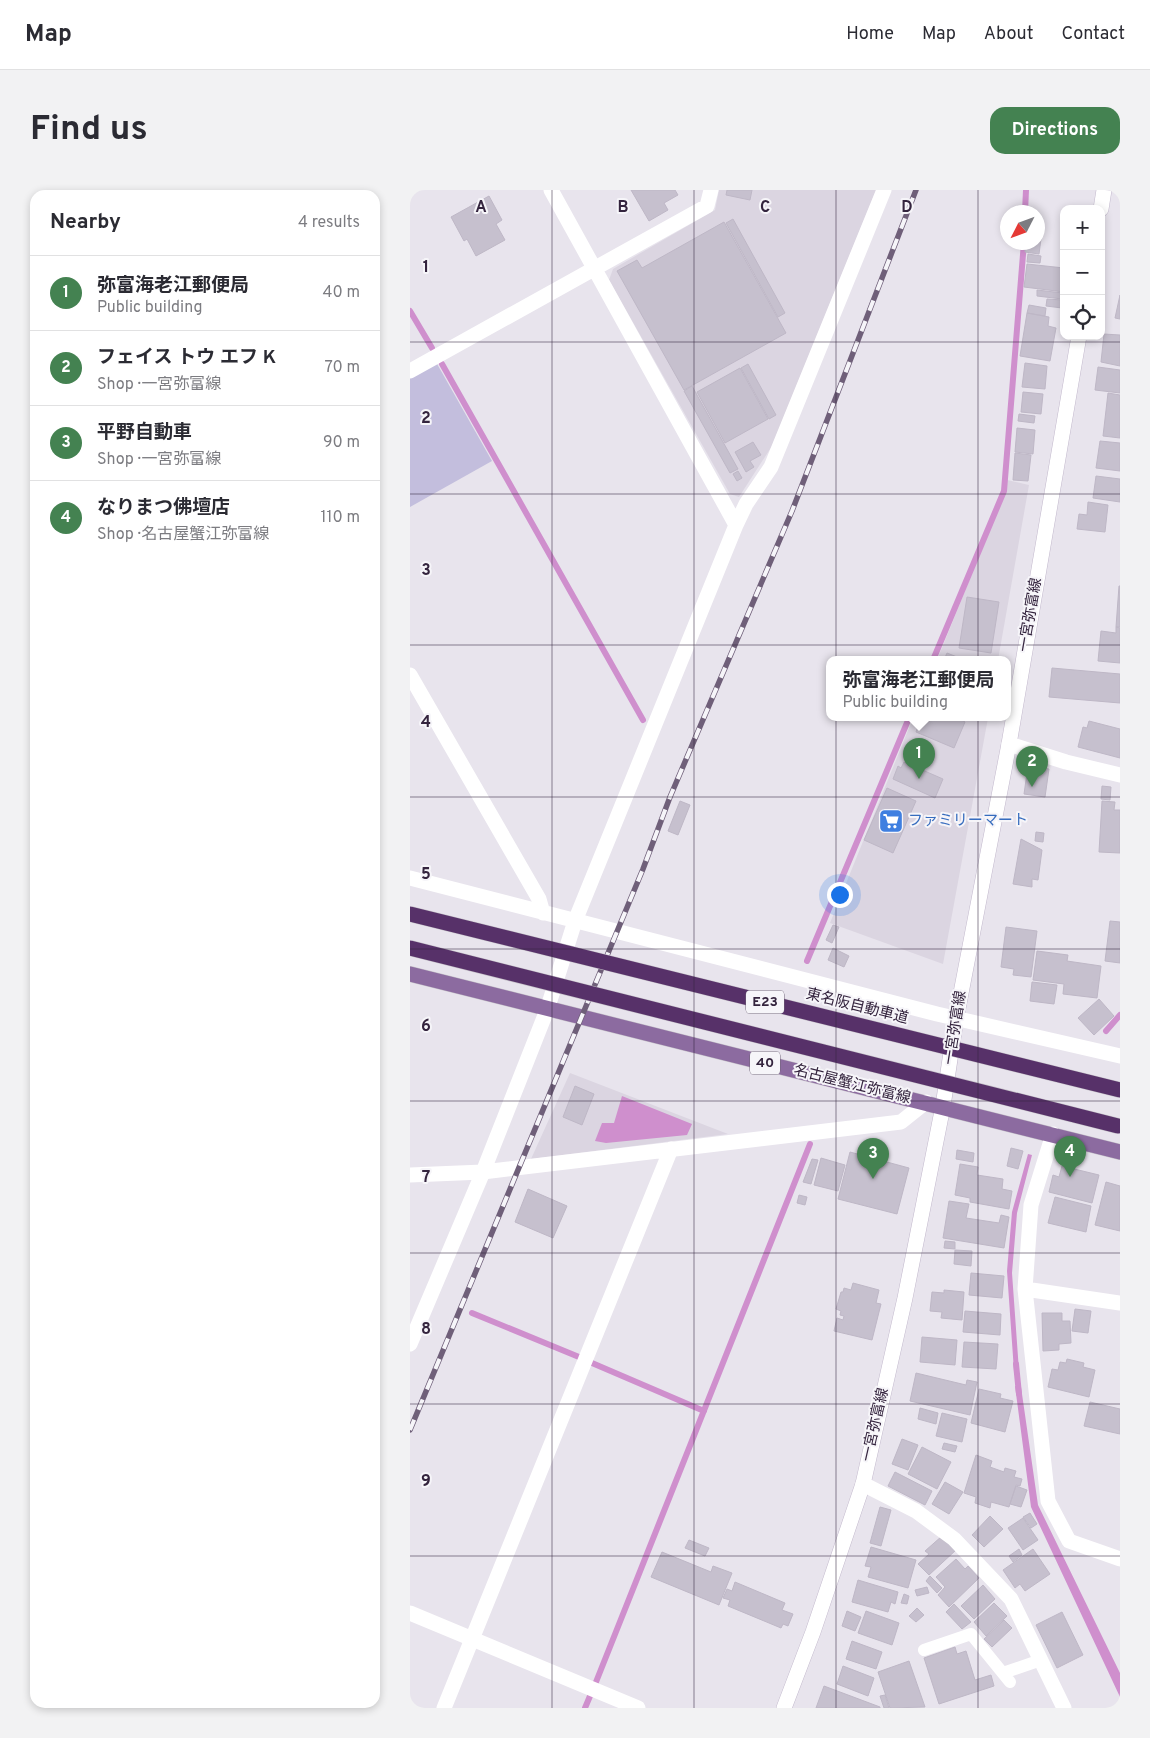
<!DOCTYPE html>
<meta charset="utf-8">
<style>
body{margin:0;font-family:Overpass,"Noto Sans JP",sans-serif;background:#f2f2f3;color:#2b2b33}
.controls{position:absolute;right:15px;top:15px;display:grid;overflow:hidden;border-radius:10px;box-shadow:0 2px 8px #0003}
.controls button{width:45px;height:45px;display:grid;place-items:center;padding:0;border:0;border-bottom:1px solid #e1e1e2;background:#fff;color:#2b2b33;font:25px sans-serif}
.compass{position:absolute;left:590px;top:15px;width:45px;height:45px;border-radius:50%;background:#fff;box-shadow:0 2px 8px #0003;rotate:228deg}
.you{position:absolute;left:429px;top:704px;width:18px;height:18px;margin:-12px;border:4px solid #fff;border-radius:50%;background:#1a73e8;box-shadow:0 0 0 8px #1a73e833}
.badge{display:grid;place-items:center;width:32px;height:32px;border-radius:50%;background:#448251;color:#fff;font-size:16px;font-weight:700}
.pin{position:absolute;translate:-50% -41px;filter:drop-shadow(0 1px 2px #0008)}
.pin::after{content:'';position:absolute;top:26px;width:18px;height:15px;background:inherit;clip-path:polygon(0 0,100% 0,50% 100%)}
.popup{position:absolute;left:416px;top:466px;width:185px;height:65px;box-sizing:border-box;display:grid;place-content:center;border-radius:10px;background:#fff;filter:drop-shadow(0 1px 4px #0005);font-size:16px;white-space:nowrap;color:#7c7c81}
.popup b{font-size:19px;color:#2b2b33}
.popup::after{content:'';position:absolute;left:50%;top:100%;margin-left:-10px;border:10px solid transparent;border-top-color:#fff}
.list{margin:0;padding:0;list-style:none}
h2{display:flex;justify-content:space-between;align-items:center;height:65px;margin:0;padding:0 20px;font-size:21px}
h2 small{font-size:16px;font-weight:400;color:#7c7c81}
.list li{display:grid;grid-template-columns:32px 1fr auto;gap:15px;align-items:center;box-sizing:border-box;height:75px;padding:0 20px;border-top:1px solid #e1e1e2}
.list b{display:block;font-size:19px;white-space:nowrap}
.list p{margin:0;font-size:16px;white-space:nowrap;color:#7c7c81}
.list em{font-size:16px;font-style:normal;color:#7c7c81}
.icon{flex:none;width:28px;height:28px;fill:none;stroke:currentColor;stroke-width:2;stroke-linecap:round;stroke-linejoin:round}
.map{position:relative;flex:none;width:710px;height:1518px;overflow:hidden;border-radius:15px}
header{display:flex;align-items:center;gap:30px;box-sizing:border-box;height:70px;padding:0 25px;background:#fff;border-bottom:1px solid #e1e1e2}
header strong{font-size:24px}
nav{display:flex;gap:28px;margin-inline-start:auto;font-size:18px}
.intro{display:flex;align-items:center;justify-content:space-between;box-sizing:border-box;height:120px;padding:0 30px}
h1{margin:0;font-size:35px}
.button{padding:12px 22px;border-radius:15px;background:#448251;color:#fff;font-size:18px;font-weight:700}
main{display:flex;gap:30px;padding:0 30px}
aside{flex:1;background:#fff;border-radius:15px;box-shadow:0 2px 8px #0003}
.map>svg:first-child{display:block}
.built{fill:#dbd5e1}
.green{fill:#c3bedd}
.water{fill:#cf8fcd}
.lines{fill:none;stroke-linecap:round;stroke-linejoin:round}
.stream{stroke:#cf8fcd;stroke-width:6}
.building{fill:#c6c0ce;stroke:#beb7c6}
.secondary-casing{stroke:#c2b8cc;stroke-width:16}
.primary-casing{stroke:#c6c2c9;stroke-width:16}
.lane{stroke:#fff;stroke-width:12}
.street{stroke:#fff;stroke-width:15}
.secondary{stroke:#fff;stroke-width:15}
.primary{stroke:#8c6ba0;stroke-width:15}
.rail-casing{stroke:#6f5f79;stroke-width:5.5}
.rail{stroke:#f6f5f9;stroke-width:4;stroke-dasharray:11;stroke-linecap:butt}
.highway-bridge-casing{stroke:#c6c2c9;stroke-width:16;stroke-linecap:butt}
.highway-bridge{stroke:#573169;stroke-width:15}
.grid{fill:none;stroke:#34243e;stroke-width:1;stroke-opacity:0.55}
.labels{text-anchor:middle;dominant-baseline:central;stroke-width:4;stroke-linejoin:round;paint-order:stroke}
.shield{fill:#f6f5f9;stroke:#6e6376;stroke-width:1}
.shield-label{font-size:14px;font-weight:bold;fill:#34243e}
.street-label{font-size:15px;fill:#34243e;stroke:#f6f5f9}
.shop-label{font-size:15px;fill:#366cbe;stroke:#f6f5f9;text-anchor:start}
.grid-label{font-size:16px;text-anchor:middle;font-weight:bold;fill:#34243e;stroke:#f6f5f9;stroke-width:4;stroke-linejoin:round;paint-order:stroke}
</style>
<header>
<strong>Map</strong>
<nav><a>Home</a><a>Map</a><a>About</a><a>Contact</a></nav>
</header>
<div class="intro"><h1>Find us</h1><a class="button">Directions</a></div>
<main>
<aside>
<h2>Nearby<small>4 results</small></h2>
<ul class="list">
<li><span class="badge">1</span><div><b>弥富海老江郵便局</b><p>Public building</p></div><em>40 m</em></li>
<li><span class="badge">2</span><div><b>フェイス トウ エフ K</b><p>Shop · 一宮弥富線</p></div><em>70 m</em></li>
<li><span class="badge">3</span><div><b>平野自動車</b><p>Shop · 一宮弥富線</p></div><em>90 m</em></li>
<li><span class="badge">4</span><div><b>なりまつ佛壇店</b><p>Shop · 名古屋蟹江弥富線</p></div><em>110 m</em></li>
</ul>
</aside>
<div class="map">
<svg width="710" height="1518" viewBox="0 0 710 1518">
<rect width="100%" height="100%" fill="#e8e4ed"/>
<path class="built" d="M309,0H466L362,256L329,307L320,304L199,90L203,79L305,20Z
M597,290L619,295L588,470H527L596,301Z
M503,528H578L533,774L420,733Z
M160,883L318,944L121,969Z"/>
<path class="green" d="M26,172L82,271L0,317V187Z"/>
<path class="water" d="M212,906L282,934L277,945L196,953L185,951L192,933H204Z
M618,964L622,965L607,1023L602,1083L609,1181H604L597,1081L602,1022Z
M605,1196L611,1197L628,1315L710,1483V1507L621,1317Z"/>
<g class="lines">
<path class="stream" d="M615,22L616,0
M0,121L22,158
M32,174L233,530
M523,470L594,301L614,52
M397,771L499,528
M696,841L710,825
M62,1123L169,1167
M182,1173L294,1221
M606,1174L609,1204
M186,1492L400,954
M175,1518L180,1506"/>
</g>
<path class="building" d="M221,0H265L268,5L254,13L258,20L239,31Z
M317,0H342L340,10L316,5Z
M79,6L92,30L86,34L95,50L66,66L57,49L54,51L41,27Z
M323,29L375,123L368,127L316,33Z
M314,32L376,143L274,200L207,81L227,70L232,78Z
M628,48L631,49L629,64L615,62L616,52H628Z
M618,64L631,66L630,73L617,72Z
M617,74L654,78V102L614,97Z
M627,100L653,103L652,109L627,106Z
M710,105V129L705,128Z
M637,109L653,110L652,118L636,116Z
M619,115L636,118L635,126L617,123Z
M617,123L639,127L638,136L646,138L640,171L610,166Z
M694,144L710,145V176L691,172Z
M615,173L637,176L635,199L612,197Z
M338,174L366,225L359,229L331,178Z
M688,177L710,180V203L685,200Z
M330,178L358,229L315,253L287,202Z
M282,196L328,279L320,283L274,201Z
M613,202L633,204L631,224L611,222Z
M698,203L710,205V248L693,246Z
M609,224L625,226L624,233L608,231Z
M607,238L625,240L623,264L605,262Z
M690,251L710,253V281L686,278Z
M343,252L351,265L340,271L344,277L336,282L325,262Z
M605,263L621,265L618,291L603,290Z
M328,281L332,288L327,291L323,284Z
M686,286L710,289V312L683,308Z
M678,312L698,315L695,342L667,339L669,324L677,325Z
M709,396H710V437H706Z
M557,407L589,412L581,463L549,458Z
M706,437L710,438V473L688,471L691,441L706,443Z
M537,463L552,469L551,470H534Z
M642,478L710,484V513L639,507Z
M511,528H548L555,532L544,558L506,542Z
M679,531L710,539V568L668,557L673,537L677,538Z
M494,572L533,589L525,608L483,589L488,576L491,578Z
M618,576L639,579L635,607L614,604Z
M692,596L701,597L700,610L691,609Z
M477,598L506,611L483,663L454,650Z
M270,611L280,615L268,645L258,641Z
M692,611L705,612L704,620H710V663L689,662Z
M626,642L634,643L633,652L625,651Z
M611,649L632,660L628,690L622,689V697L603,694Z
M700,731L710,732V773L695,771Z
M423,735L429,737L422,753L416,750Z
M596,737L627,741L621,787L603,785L604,779L591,777Z
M423,758L439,766L434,777L418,770Z
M627,761L658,765L657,771L691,776L687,808L653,804L654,794L623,790Z
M622,792L647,795L644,814L620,811Z
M689,809L704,826L684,845L668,828Z
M165,896L184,904L172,935L153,927Z
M601,958L613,961L608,979L597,976Z
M547,960L564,963L563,972L546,969Z
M440,962L499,978L487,1024L428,1009Z
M411,968L435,975L428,1001L404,995Z
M402,969L408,970L401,994L393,992Z
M550,974L568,977L567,985L593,989L592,999L602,1001L599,1019L560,1012V1008L545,1005Z
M652,976L689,985L682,1013L639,1002L643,985L649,987Z
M696,992L710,996V1041L685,1035Z
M118,999L157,1016L143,1048L105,1032Z
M389,1005L397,1007L395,1015L387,1013Z
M645,1007L681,1016L676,1042L638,1033Z
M539,1011L559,1014L556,1028L589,1033L591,1025L599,1027L594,1058L533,1048Z
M535,1051L545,1052V1059L534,1058Z
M545,1060L562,1061L561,1076L544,1074Z
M561,1083L594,1086L592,1108L559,1105Z
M443,1093L469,1100L466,1113L471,1114L462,1150L424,1141L427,1128L433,1130L434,1126L430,1125L431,1121L426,1119L431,1102H433L434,1098L441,1100Z
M534,1100L554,1102L552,1130L531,1128L532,1122L520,1121L522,1102L534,1103Z
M665,1119L681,1121L678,1143L662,1141Z
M555,1121L591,1124L590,1145L553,1142Z
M632,1123H652V1131H660L661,1153L649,1154V1160L633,1161Z
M512,1147L547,1150L545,1175L510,1172Z
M554,1152L588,1154L586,1179L552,1177Z
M657,1169L674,1173L673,1177L685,1180L679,1207L638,1197L642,1179L648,1180L650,1172L656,1173Z
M506,1183L556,1195L557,1190L567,1192L560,1225L500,1211Z
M569,1199L591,1204L590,1208L603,1211L595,1242L561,1233Z
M680,1212L710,1219V1244L674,1236Z
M510,1218L528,1223L526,1234L508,1229Z
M532,1223L557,1229L552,1252L526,1246Z
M492,1249L508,1255L498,1280L482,1274Z
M534,1253L547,1256L545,1262L532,1259Z
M512,1257L541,1272L527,1299L498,1284Z
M566,1265L582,1271L580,1277L594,1282L595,1278L606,1281L604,1287L612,1289L610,1296L606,1295L599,1317L581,1312L580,1318L565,1313L566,1307L554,1303Z
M485,1282L522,1301L515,1315L478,1296Z
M535,1292L553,1302L539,1324L522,1314Z
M606,1296L617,1300L611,1317L600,1314Z
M470,1317L481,1320L471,1356L460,1353Z
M620,1323L627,1334L621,1338L613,1327Z
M580,1326L593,1339L574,1357L562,1345Z
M613,1328L628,1350L613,1360L598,1338Z
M532,1346L546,1360L519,1385L508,1374L519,1364L515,1361Z
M279,1350L299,1358L295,1366L275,1358Z
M461,1357L506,1370L498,1398L458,1387L461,1377L455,1376Z
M609,1359L612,1365L603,1372L599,1366Z
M623,1359L640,1384L615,1401L610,1394L605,1398L593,1380Z
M252,1362L301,1382L303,1376L322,1383L309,1415L241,1387Z
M546,1369L555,1379L558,1376L569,1388L539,1417L528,1405L535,1397L526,1387Z
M520,1386L532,1398L527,1403L516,1391Z
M448,1390L488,1402L485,1414L481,1412L478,1422L442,1412Z
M325,1392L375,1413L372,1420L383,1424L378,1436L373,1434L371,1438L318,1416L320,1410L313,1408L317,1399L322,1401Z
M573,1395L585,1409L564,1429L551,1416Z
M517,1397L519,1403L507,1406L505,1400Z
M494,1404L499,1406L497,1414L491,1413Z
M584,1413L597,1426L576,1446L564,1432Z
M544,1414L561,1432L552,1439L536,1422Z
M507,1418L514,1425L506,1432L499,1426Z
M437,1421L451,1427L445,1441L432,1436Z
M456,1421L489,1433L482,1455L448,1443Z
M652,1422L673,1465L647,1478L626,1435Z
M594,1430L602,1438L582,1457L574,1449Z
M442,1451L472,1462L466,1479L436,1469Z
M545,1457L547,1464L556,1461L565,1490L581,1485L584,1496L529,1514L514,1468Z
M499,1471L515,1517L480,1518L468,1482Z
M433,1476L464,1488L458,1506L427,1494Z
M414,1496L470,1517V1518H406Z
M475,1505L479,1518H474L470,1506Z"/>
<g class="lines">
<defs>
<path id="secondary" d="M691,19L694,0
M374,1518L403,1442L453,1294L495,1108L533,916L546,829L599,554L669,146"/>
<path id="primary" d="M0,784C236,845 474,901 710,962"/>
</defs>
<use href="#secondary" class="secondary-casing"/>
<use href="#primary" class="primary-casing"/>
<path class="lane" d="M514,1460L561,1444L600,1492
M593,1483L631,1470"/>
<path class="street" d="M141,0L326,335
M0,181L297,16L301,0
M0,485L129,709L133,723
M599,554L656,572L710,585
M0,688L527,824L710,866
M643,944L621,1015L615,1099L638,1311L659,1351L710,1369
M0,985L73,982L491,932L516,912
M615,1099L710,1113
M0,1154L73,982L137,820L165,731L326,335L336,314L361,277L474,0
M453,1294L506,1321L544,1349L601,1409L654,1518
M0,1423L228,1518
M34,1518L261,959"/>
<use href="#secondary" class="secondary"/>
<use href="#primary" class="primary"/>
<defs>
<path id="rail" d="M0,1240L233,679L260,607L382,321L506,0"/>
</defs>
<use href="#rail" class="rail-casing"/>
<use href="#rail" class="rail"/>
<defs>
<path id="highway-bridge" d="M0,724L710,900
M0,758L708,936"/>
</defs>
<use href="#highway-bridge" class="highway-bridge-casing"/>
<use href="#highway-bridge" class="highway-bridge"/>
</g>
<path class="grid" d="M142,0V1518M284,0V1518M426,0V1518M568,0V1518M0,152H710M0,304H710M0,455H710M0,607H710M0,759H710M0,911H710M0,1063H710M0,1214H710M0,1366H710"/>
<defs>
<symbol id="supermarket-square" viewBox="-11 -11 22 22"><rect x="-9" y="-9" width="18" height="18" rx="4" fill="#3f7fe0" stroke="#f6f5f9"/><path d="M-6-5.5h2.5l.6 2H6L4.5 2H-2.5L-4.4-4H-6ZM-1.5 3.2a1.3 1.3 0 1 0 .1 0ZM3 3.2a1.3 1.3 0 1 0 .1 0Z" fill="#fff"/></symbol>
</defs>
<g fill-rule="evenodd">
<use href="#supermarket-square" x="467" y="617" width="28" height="28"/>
</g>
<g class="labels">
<g class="shield">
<rect x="336" y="800.5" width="38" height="23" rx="4"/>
<rect x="340" y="861.5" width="30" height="23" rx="4"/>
</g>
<g class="shield-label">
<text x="355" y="812">E23</text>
<text x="355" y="873">40</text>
</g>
<g class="street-label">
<text transform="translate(621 425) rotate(-80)">一宮弥富線</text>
<text transform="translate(447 817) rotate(14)">東名阪自動車道</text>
<text transform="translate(546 838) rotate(-81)">一宮弥富線</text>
<text transform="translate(442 895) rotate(14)">名古屋蟹江弥富線</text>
<text transform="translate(466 1235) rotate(-77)">一宮弥富線</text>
</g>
<g class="shop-label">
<text x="498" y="631">ファミリーマート</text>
</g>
</g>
<g class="grid-label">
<text x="71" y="22">A</text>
<text x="213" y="22">B</text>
<text x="355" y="22">C</text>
<text x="497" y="22">D</text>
<text x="16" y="82">1</text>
<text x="16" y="233">2</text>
<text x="16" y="385">3</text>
<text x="16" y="537">4</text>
<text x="16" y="689">5</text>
<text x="16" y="841">6</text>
<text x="16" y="992">7</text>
<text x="16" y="1144">8</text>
<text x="16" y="1296">9</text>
</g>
</svg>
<div class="controls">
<button>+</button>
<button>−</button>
<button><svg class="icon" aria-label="locate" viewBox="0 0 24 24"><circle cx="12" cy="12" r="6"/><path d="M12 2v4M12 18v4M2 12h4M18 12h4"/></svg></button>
</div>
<svg class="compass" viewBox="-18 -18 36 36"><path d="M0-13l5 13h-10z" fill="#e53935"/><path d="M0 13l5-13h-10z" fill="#7c7c81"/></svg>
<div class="you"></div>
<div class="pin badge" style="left:509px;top:589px">1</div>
<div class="popup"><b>弥富海老江郵便局</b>Public building</div>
<div class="pin badge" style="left:622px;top:597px">2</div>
<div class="pin badge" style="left:463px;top:989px">3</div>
<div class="pin badge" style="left:660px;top:987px">4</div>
</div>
</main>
